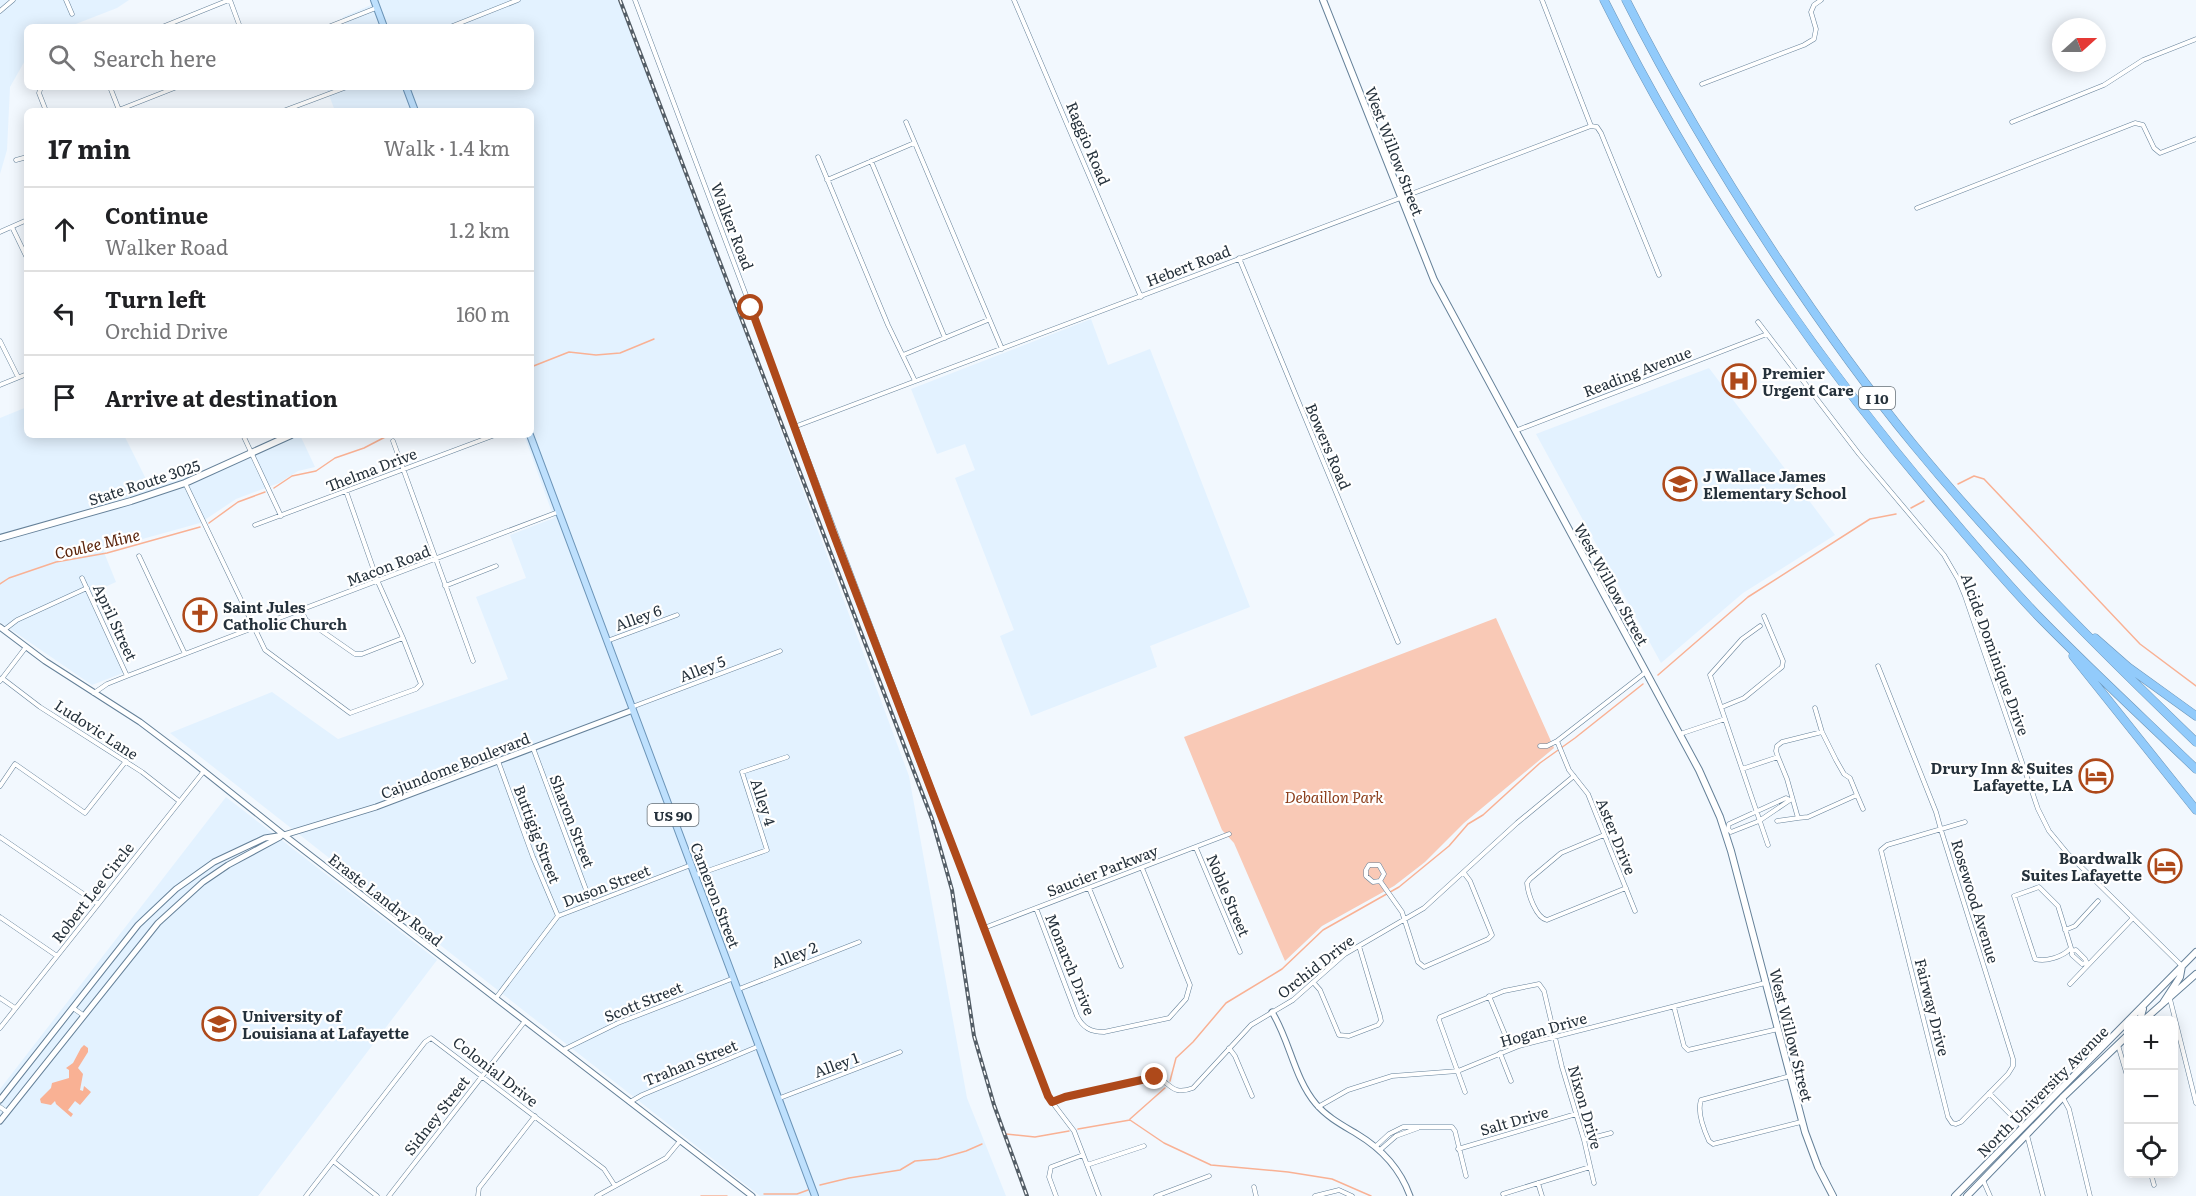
<!DOCTYPE html>
<meta charset="utf-8">
<style>
body{margin:0;font-family:Literata,serif;background:#f2f2f2;color:#202124}
.controls{position:absolute;right:18px;bottom:18px;display:grid;overflow:hidden;border-radius:9px;box-shadow:0 3px 15px #0003}
.controls button{width:54px;height:54px;display:grid;place-items:center;padding:0;border:0;border-bottom:2px solid #e0e0e0;background:#fff;color:#202124;font:30px sans-serif}
.compass{position:absolute;left:2052px;top:18px;width:54px;height:54px;border-radius:50%;background:#fff;box-shadow:0 3px 15px #0003;rotate:69deg}
.stop{position:absolute;width:18px;height:18px;margin:-14px;border:4px solid #ae491a;border-radius:50%;background:#fff}
.stop.end{background:#ae491a;border-color:#fff;box-shadow:0 2px 6px #0008}
.list{margin:0;padding:0;list-style:none}
h2{display:flex;justify-content:space-between;align-items:center;height:78px;margin:0;padding:0 24px;font-size:26px}
h2 small{font-size:20px;font-weight:400;color:#757577}
.list li{display:grid;grid-template-columns:39px 1fr auto;gap:18px;align-items:center;box-sizing:border-box;height:84px;padding:0 24px;border-top:2px solid #e0e0e0}
.list b{display:block;font-size:22px;white-space:nowrap}
.list p{margin:0;font-size:20px;white-space:nowrap;color:#757577}
.list em{font-size:20px;font-style:normal;color:#757577}
.icon{flex:none;width:33px;height:33px;fill:none;stroke:currentColor;stroke-width:2;stroke-linecap:round;stroke-linejoin:round}
.map{position:relative;flex:none;width:2196px;height:1196px;overflow:hidden}
.search{position:absolute;background:#fff;box-shadow:0 3px 15px #0003;left:24px;top:24px;width:510px;height:66px;display:flex;align-items:center;gap:15px;box-sizing:border-box;padding:0 21px;border-radius:9px;color:#757577;font-size:22px}
.panel{position:absolute;background:#fff;box-shadow:0 3px 15px #0003;left:24px;top:108px;width:510px;height:330px;border-radius:9px}
.map>svg:first-child{display:block}
.built{fill:#e3f2ff}
.green{fill:#f9c9b6}
.water{fill:#f9b194}
.lines{fill:none;stroke-linecap:round;stroke-linejoin:round}
.stream{stroke:#f9b194;stroke-width:1.5}
.minor-casing{stroke:#658199;stroke-width:5}
.tertiary-casing{stroke:#658199;stroke-width:7}
.secondary-casing{stroke:#658199;stroke-width:8}
.primary-casing{stroke:#6c95b8;stroke-width:8}
.motorway-casing{stroke:#6c95b8;stroke-width:9}
.minor{stroke:#fff;stroke-width:4}
.tertiary{stroke:#fff;stroke-width:5}
.secondary{stroke:#fff;stroke-width:6}
.primary{stroke:#bee0fd;stroke-width:6}
.motorway{stroke:#92cbfb;stroke-width:8}
.rail-casing{stroke:#545e67;stroke-width:4}
.rail{stroke:#fff;stroke-width:1.5;stroke-dasharray:4.5;stroke-linecap:butt}
.route{stroke:#ae491a;stroke-width:8}
.labels{text-anchor:middle;dominant-baseline:central;stroke-width:4.5;stroke-linejoin:round;paint-order:stroke}
.shield{fill:#fff;stroke:#666f76;stroke-width:1.5}
.shield-label{font-size:14px;font-weight:bold;fill:#25313b}
.street-label{font-size:15px;fill:#25313b;stroke:#fff}
.poi-label{font-size:15px;font-weight:bold;fill:#25313b;stroke:#fff;text-anchor:start}
.park-label{font-size:15px;font-style:italic;fill:#8b3d1a;stroke:#fff}
.water-label{font-size:16px;font-style:italic;fill:#5a230a;stroke:#fff}
</style>
<div class="map">
<svg width="2196" height="1196" viewBox="0 0 2196 1196">
<rect width="100%" height="100%" fill="#f2f8fe"/>
<path class="built" d="M0,0H129L117,8L68,27H27V57L10,87L7,150L0,174Z
M378,0H621L909,776L967,1098L1006,1196H760L170,733L272,692L338,739L508,679L476,597L526,578L510,535L554,518L524,435H531V111H335L326,87H531V27H347L343,17L378,2Z
M1091,319L1108,365L1150,349L1250,607L1150,646L1157,667L1031,716L1000,636L1014,630L955,478L975,470L965,444L937,454L911,389Z
M1709,368L1835,535L1743,593L1661,663L1536,434Z
M27,407V435H124L151,489L300,435L315,467L298,471L279,483L236,499L200,523L103,550L116,582L87,595L123,673L92,685L0,622V418Z
M226,797L437,960L258,1196H0V1089Z"/>
<path class="green" d="M1496,618L1554,748L1464,823L1425,862L1394,886L1322,926L1285,961L1234,843L1222,830L1184,737Z"/>
<path class="water" d="M84,1045L88,1048V1052L78,1068L83,1074L80,1090L83,1091L84,1086L91,1092L80,1105L75,1101L68,1110L73,1114L71,1117L56,1104L55,1101L51,1105L41,1103L40,1099L51,1088L52,1083L69,1078V1070L66,1068L73,1063L81,1048Z"/>
<g class="lines">
<path class="stream" d="M531,367L569,352L596,355L620,353L654,339
M1958,484L1974,476L1984,479L2140,644L2196,686
M274,488L292,476L316,471L335,458L364,448L389,435
M1911,508L1924,501
M209,523L238,502L265,492
M0,584L9,578L56,562L107,553L200,527
M1658,675L1748,597L1870,519L1896,514
M1170,1081L1176,1058L1193,1042L1226,1003L1282,969L1323,930L1399,887L1449,846L1468,824L1483,815L1540,763L1575,738L1643,684
M1130,1119L1165,1088
M1078,1129L1130,1120L1164,1143L1211,1165L1288,1172L1332,1179L1371,1196
M1006,1134L1035,1137L1069,1131
M820,1185L849,1178L900,1170L915,1161L938,1159L966,1151L982,1144
M764,1194H797L808,1190
M701,1196H727"/>
<defs>
<path id="minor" d="M66,0L72,14
M230,0L240,27
M635,0C771,362 905,725 1044,1087L1052,1102L1074,1131L1099,1196
M1014,0L1141,297
M1542,0L1591,126
M0,11L13,0
M162,27L229,0
M328,27L376,8
M450,27L518,0
M1702,84L1804,45L1814,39L1816,29L1811,12L1814,5L1821,0
M41,87L39,93L46,111
M110,87L119,110
M116,111L177,87
M283,111L347,87
M906,122L1002,349
M2012,122L2104,85L2143,60L2196,39
M1591,126L1597,127L1601,133L1659,275
M818,157L888,325L915,381
M16,160L27,157
M871,161L945,338
M827,180L914,143
M1917,208L2135,123L2143,125L2154,148L2160,153L2196,139
M12,227L27,258
M0,232L27,220
M1239,258L1398,642
M1758,322L1859,454L1944,555L1958,579L1965,596L2038,809L2049,831L2068,854L2182,966
M0,341L18,377
M903,355L988,320
M0,385L27,374
M794,427L1591,126
M1515,431L1767,334
M243,435L281,516
M393,441L473,661
M185,483L265,650L350,713L416,689L421,684L403,638L378,582L346,491
M255,525L495,435
M139,556L185,654
M82,578L127,676
M445,586L496,566
M301,610L306,620L355,654H362L403,638
M1760,626L1742,639L1710,675L1768,845
M4,630L17,620L87,588
M607,641L677,615
M1878,666L1936,812L1941,830L2013,1059V1066L2008,1074L1961,1122L1956,1124L1952,1123L1948,1117L1881,850L1887,845L1965,822
M2,678L40,707L142,772L179,801
M0,681L26,647
M94,693L107,684L127,676L558,512
M632,707L780,651
M1722,707L1744,698L1782,667L1783,661L1764,616
M1815,708L1822,732L1836,760L1844,774L1850,778L1857,795
M1680,734L1725,719
M1557,741L1569,770L1588,794L1635,911
M1540,746H1547L1557,741L1646,672
M533,748L591,903
M1778,757L1776,751L1777,746L1782,742L1822,732
M498,761L533,857L558,916
M1742,769L1778,757L1787,779L1798,818L1808,817L1857,795L1863,809
M0,786L15,764L85,813L126,761
M1777,821L1798,818
M1725,830L1728,829L1731,832L1759,821L1790,800L1786,798L1729,824L1728,829
M1604,835L1561,853L1530,879L1527,883C1528,894 1536,918 1547,920L1626,888
M0,837L98,904
M1196,848L1240,952
M696,875L767,850L742,772L787,757
M1380,881L1373,882L1366,876V870L1369,865H1379L1384,874L1380,881L1402,912L1418,962L1424,967L1488,939L1492,935L1470,881L1464,873
M1089,888L1121,966
M1036,908L1077,1016C1083,1028 1091,1032 1104,1032L1169,1018L1186,999L1190,985L1142,868
M0,917L57,956
M984,928L1229,834
M2065,930L2075,926L2098,901
M2070,949C2062,957 2046,962 2035,959L2014,896L2039,887L2058,906L2072,951
M2086,963L2082,964L2072,955V951L2076,950L2085,959L2088,965
M1313,982L1320,990L1339,1035L1349,1036L1378,1025L1381,1021L1380,1016L1359,946
M2070,984L2133,918
M739,989L859,942
M1489,996L1511,1049
M0,998L15,1008
M496,998L558,916L691,865
M2170,999L2196,1103
M1674,1007L1684,1046L1688,1050L1778,1029
M73,1008L83,1015
M0,1028L204,771
M2118,1045L2128,1079
M1229,1048L1235,1056L1252,1096
M563,1050L618,1023L734,978
M1500,1053L1511,1081
M1790,1076L1701,1100C1697,1111 1704,1130 1709,1141L1713,1144L1801,1122
M1465,1092L1439,1020L1440,1017L1504,991L1539,984L1544,991L1562,1067L1584,1140L1594,1183
M1989,1093L2022,1126
M780,1098L900,1052
M2063,1098L2069,1109L2090,1196
M630,1102L642,1095L759,1046
M1052,1102L1065,1097L1153,1077C1171,1080 1170,1097 1193,1088L1251,1025L1293,1000L1345,954L1424,908L1517,823L1574,776
M0,1107L7,1112
M1318,1107L1348,1090L1392,1076L1458,1071L1519,1046L1765,983
M2027,1135L2043,1196
M1584,1140L1611,1133
M1376,1146L1389,1134L1403,1127H1452L1455,1131L1466,1176
M1458,1149L1576,1114
M1380,1150L1396,1136L1418,1128
M333,1161L377,1196
M1087,1165L1144,1146
M2151,1174L2154,1185
M1983,1180L1990,1196
M1538,1183L1542,1196
M1254,1187L1256,1196
M1503,1194L1590,1167
M306,1196L425,1042L431,1038L604,1169L615,1186
M389,1196L525,1021
M478,1196L479,1188L535,1116
M597,1196L666,1158L680,1141
M1056,1196L1049,1177L1051,1167L1083,1155
M1156,1196L1209,1176
M1315,1196L1339,1190L1352,1196"/>
<path id="tertiary" d="M0,627L45,661L140,722L185,756L284,835L752,1196
M1272,1012C1290,1041 1294,1078 1316,1104C1327,1117 1342,1125 1357,1134C1382,1149 1400,1168 1410,1196
M0,1100L138,925L176,889L214,862L265,838L284,835L376,807L633,710
M0,1121L158,923L203,882L228,865L280,837"/>
<path id="secondary" d="M1323,0L1434,280L1699,770L1720,817L1731,851L1805,1132L1818,1167L1833,1196
M0,538L131,501L185,483L291,435
M2163,1003L2180,977L2182,966
M2140,1020L2143,1009
M2144,1020L2196,974
M1955,1196C2035,1114 2116,1034 2196,952
M1967,1196L2062,1098L2128,1035"/>
<path id="primary" d="M374,0L384,27
M406,87L415,111
M530,435L815,1196"/>
<path id="motorway" d="M1604,0C1694,180 1807,348 1937,501C1971,541 2005,582 2041,619C2091,670 2144,719 2196,769
M1626,0C1670,87 1720,171 1774,253C1817,318 1863,383 1913,444C2000,550 2097,647 2196,742
M2095,638L2128,667L2196,716
M2073,656L2196,810"/>
</defs>
<use href="#minor" class="minor-casing"/>
<use href="#tertiary" class="tertiary-casing"/>
<use href="#secondary" class="secondary-casing"/>
<use href="#primary" class="primary-casing"/>
<use href="#motorway" class="motorway-casing"/>
<use href="#minor" class="minor"/>
<use href="#tertiary" class="tertiary"/>
<use href="#secondary" class="secondary"/>
<use href="#primary" class="primary"/>
<use href="#motorway" class="motorway"/>
<defs>
<path id="rail" d="M620,0L932,819L952,890L974,1036L994,1105L1027,1196"/>
</defs>
<use href="#rail" class="rail-casing"/>
<use href="#rail" class="rail"/>
</g>
<g class="lines">
<path class="route" d="M751,308L832,530L1048,1096L1052,1102L1065,1097L1155,1077"/>
</g>
<defs>
<symbol id="hospital-ring" viewBox="-11 -11 22 22"><circle r="9.5" fill="#fff" stroke="#ae491a" stroke-width="1.5"/><path d="M-5-5h3v3.5h4V-5h3V5h-3V1.5h-4V5h-3Z" fill="#ae491a"/></symbol>
<symbol id="school-ring" viewBox="-11 -11 22 22"><circle r="9.5" fill="#fff" stroke="#ae491a" stroke-width="1.5"/><path d="M0-5L7-2L0 1L-7-2ZM-4 1L0 2.5L4 1V4Q0 6-4 4Z" fill="#ae491a"/></symbol>
<symbol id="church-ring" viewBox="-11 -11 22 22"><circle r="9.5" fill="#fff" stroke="#ae491a" stroke-width="1.5"/><path d="M-1.2-6h2.4v3.5h3.3v2.4h-3.3V6h-2.4V-.1h-3.3v-2.4h3.3Z" fill="#ae491a"/></symbol>
<symbol id="hotel-ring" viewBox="-11 -11 22 22"><circle r="9.5" fill="#fff" stroke="#ae491a" stroke-width="1.5"/><path d="M-6-4.5h1.5V1H6V5H4.5V3h-9V5H-6ZM-4 0a1.8 1.8 0 1 1 3.6 0ZM.5 0V-2.5h3Q6-2.5 6 0Z" fill="#ae491a"/></symbol>
<symbol id="university-ring" viewBox="-11 -11 22 22"><circle r="9.5" fill="#fff" stroke="#ae491a" stroke-width="1.5"/><path d="M0-5L7-2L0 1L-7-2ZM-4 1L0 2.5L4 1V4Q0 6-4 4Z" fill="#ae491a"/></symbol>
</defs>
<g fill-rule="evenodd">
<use href="#hospital-ring" x="1720" y="362" width="38" height="38"/>
<use href="#school-ring" x="1661" y="465" width="38" height="38"/>
<use href="#church-ring" x="181" y="596" width="38" height="38"/>
<use href="#hotel-ring" x="2077" y="757" width="38" height="38"/>
<use href="#hotel-ring" x="2146" y="847" width="38" height="38"/>
<use href="#university-ring" x="200" y="1005" width="38" height="38"/>
</g>
<g class="labels">
<g class="shield">
<rect x="1859" y="387" width="36" height="22" rx="4.5"/>
<rect x="647.5" y="804" width="51" height="22" rx="4.5"/>
</g>
<g class="shield-label">
<text x="1877" y="398">I 10</text>
<text x="673" y="815">US 90</text>
</g>
<g class="street-label">
<text transform="translate(1089 143) rotate(67)">Raggio Road</text>
<text transform="translate(1395 151) rotate(69)">West Willow Street</text>
<text transform="translate(733 226) rotate(69)">Walker Road</text>
<text transform="translate(1188 265) rotate(-21)">Hebert Road</text>
<text transform="translate(1637 371) rotate(-21)">Reading Avenue</text>
<text transform="translate(1329 446) rotate(67)">Bowers Road</text>
<text transform="translate(371 469) rotate(-21)">Thelma Drive</text>
<text transform="translate(144 482) rotate(-18)">State Route 3025</text>
<text transform="translate(388 565) rotate(-21)">Macon Road</text>
<text transform="translate(1612 584) rotate(61)">West Willow Street</text>
<text transform="translate(638 617) rotate(-20)">Alley 6</text>
<text transform="translate(116 622) rotate(65)">April Street</text>
<text transform="translate(1996 654) rotate(70)">Alcide Dominique Drive</text>
<text transform="translate(702 668) rotate(-21)">Alley 5</text>
<text transform="translate(97 729) rotate(33)">Ludovic Lane</text>
<text transform="translate(455 765) rotate(-21)">Cajundome Boulevard</text>
<text transform="translate(764 802) rotate(72)">Alley 4</text>
<text transform="translate(573 821) rotate(69)">Sharon Street</text>
<text transform="translate(538 834) rotate(69)">Buttigig Street</text>
<text transform="translate(1617 836) rotate(68)">Aster Drive</text>
<text transform="translate(1102 870) rotate(-21)">Saucier Parkway</text>
<text transform="translate(606 885) rotate(-21)">Duson Street</text>
<text transform="translate(92 892) rotate(-52)">Robert Lee Circle</text>
<text transform="translate(716 895) rotate(69)">Cameron Street</text>
<text transform="translate(1229 895) rotate(67)">Noble Street</text>
<text transform="translate(386 899) rotate(38)">Eraste Landry Road</text>
<text transform="translate(1976 901) rotate(73)">Rosewood Avenue</text>
<text transform="translate(794 954) rotate(-21)">Alley 2</text>
<text transform="translate(1071 964) rotate(68)">Monarch Drive</text>
<text transform="translate(1315 966) rotate(-38)">Orchid Drive</text>
<text transform="translate(643 1001) rotate(-22)">Scott Street</text>
<text transform="translate(1933 1007) rotate(76)">Fairway Drive</text>
<text transform="translate(1543 1029) rotate(-16)">Hogan Drive</text>
<text transform="translate(1792 1035) rotate(76)">West Willow Street</text>
<text transform="translate(690 1062) rotate(-22)">Trahan Street</text>
<text transform="translate(836 1064) rotate(-20)">Alley 1</text>
<text transform="translate(496 1071) rotate(38)">Colonial Drive</text>
<text transform="translate(2042 1091) rotate(-45)">North University Avenue</text>
<text transform="translate(1586 1107) rotate(74)">Nixon Drive</text>
<text transform="translate(436 1115) rotate(-52)">Sidney Street</text>
<text transform="translate(1514 1120) rotate(-16)">Salt Drive</text>
</g>
<g class="poi-label">
<text x="1762" y="372">Premier<tspan x="1762" dy="17">Urgent Care</tspan></text>
<text x="1703" y="475">J Wallace James<tspan x="1703" dy="17">Elementary School</tspan></text>
<text x="223" y="606">Saint Jules<tspan x="223" dy="17">Catholic Church</tspan></text>
<text x="2073" y="767" text-anchor="end">Drury Inn &amp; Suites<tspan x="2073" dy="17">Lafayette, LA</tspan></text>
<text x="2142" y="857" text-anchor="end">Boardwalk<tspan x="2142" dy="17">Suites Lafayette</tspan></text>
<text x="242" y="1015">University of<tspan x="242" dy="17">Louisiana at Lafayette</tspan></text>
</g>
<g class="park-label">
<text x="1334" y="796">Debaillon Park</text>
</g>
<g class="water-label">
<text transform="translate(97 543) rotate(-13)">Coulee Mine</text>
</g>
</g>
</svg>
<div class="controls">
<button>+</button>
<button>−</button>
<button><svg class="icon" aria-label="locate" viewBox="0 0 24 24"><circle cx="12" cy="12" r="6"/><path d="M12 2v4M12 18v4M2 12h4M18 12h4"/></svg></button>
</div>
<svg class="compass" viewBox="-18 -18 36 36"><path d="M0-13l5 13h-10z" fill="#e53935"/><path d="M0 13l5-13h-10z" fill="#757577"/></svg>
<div class="stop" style="left:751px;top:308px"></div>
<div class="stop end" style="left:1155px;top:1077px"></div>
<div class="search"><svg class="icon" aria-label="search" viewBox="0 0 24 24"><circle cx="10" cy="10" r="6"/><path d="M15 15l6 6"/></svg>Search here</div>
<section class="panel">
<h2>17 min<small>Walk · 1.4 km</small></h2>
<ul class="list">
<li><svg class="icon" aria-label="ahead" viewBox="0 0 24 24"><path d="M12 20V5M6 11l6-6 6 6"/></svg><div><b>Continue</b><p>Walker Road</p></div><em>1.2 km</em></li>
<li><svg class="icon" aria-label="left" viewBox="0 0 24 24"><path d="M17 20v-9H6M10 6l-5 5 5 5"/></svg><div><b>Turn left</b><p>Orchid Drive</p></div><em>160 m</em></li>
<li><svg class="icon" aria-label="arrive" viewBox="0 0 24 24"><path d="M6 21V4h12l-3 4 3 4H6"/></svg><div><b>Arrive at destination</b></div></li>
</ul>
</section>
</div>
